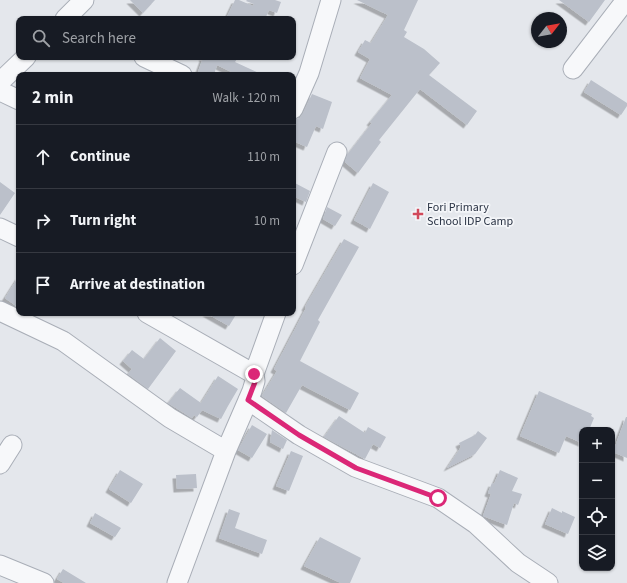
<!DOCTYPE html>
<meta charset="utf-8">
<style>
body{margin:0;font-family:"Source Sans 3",sans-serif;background:#20242c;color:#f1f3f6}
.controls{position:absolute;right:12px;bottom:12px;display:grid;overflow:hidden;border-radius:8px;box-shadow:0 1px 3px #0004}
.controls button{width:36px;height:36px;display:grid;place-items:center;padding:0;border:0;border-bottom:1px solid #363941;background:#171b24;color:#f1f3f6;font:20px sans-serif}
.compass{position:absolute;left:531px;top:12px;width:36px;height:36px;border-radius:50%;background:#171b24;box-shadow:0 1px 3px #0004;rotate:59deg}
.stop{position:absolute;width:12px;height:12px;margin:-9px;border:3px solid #db2777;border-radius:50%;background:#fff}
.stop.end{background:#db2777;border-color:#fff;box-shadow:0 1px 4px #0008}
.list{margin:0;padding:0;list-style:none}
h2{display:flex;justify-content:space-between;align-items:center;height:52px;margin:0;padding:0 16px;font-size:17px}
h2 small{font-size:13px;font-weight:400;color:#9ea1a6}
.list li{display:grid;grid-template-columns:26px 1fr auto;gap:12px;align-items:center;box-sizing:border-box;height:64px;padding:0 16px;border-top:1px solid #363941}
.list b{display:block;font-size:15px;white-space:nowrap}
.list em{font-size:13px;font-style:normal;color:#9ea1a6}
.icon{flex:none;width:22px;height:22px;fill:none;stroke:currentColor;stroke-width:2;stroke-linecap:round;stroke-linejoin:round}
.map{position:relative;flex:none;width:627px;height:583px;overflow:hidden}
.search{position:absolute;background:#171b24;box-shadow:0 1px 3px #0004;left:16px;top:16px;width:280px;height:44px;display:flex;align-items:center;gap:10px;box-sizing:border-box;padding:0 14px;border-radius:8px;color:#9ea1a6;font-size:15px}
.panel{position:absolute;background:#171b24;box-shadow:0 1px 3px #0004;left:16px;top:72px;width:280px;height:244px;border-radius:8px}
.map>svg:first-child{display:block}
.building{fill:#bbc0ca;filter:url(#shadow)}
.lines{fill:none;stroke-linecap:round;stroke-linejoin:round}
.minor-casing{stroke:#a9aeb7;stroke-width:21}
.minor{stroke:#f7f8fa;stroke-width:19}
.route{stroke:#db2777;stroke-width:5}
.poi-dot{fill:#d1495b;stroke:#f4f6f9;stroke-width:1.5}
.labels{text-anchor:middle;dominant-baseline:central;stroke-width:3.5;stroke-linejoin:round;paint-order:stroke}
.poi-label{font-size:12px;fill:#2b3445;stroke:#f4f6f9;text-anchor:start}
</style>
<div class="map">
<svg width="627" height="583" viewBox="0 0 627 583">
<defs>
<filter id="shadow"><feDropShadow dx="-3.5" dy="3.5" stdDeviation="0" flood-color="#0004"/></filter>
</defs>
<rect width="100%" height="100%" fill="#e4e7ec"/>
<path class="building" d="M130,0H155L143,13Z
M235,0H239L253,6L254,4L246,1L247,0H275L281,2L277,13L269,10L265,19H226Z
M357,0H418L404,30L407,32L404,37L424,49L440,63L429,75L477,111L467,125L420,89L379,140L381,142L358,173L345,162L347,155L372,123L370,122L392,95L360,78L370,59L358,52L365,40L371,43L388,15Z
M559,0H605L589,22Z
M202,57H238L235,62L263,75H238L217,65L214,75H197L203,58Z
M591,80L627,103V106L621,115L584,92Z
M312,94L332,102L323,129L316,126L307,147L293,141V127L296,119L300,118L303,113Z
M0,182L15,193L0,215Z
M293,182L310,191L306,202L293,196Z
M373,183L389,192L370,229L354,220Z
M327,207L342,215L335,226L323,219Z
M344,239L359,247L318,320L320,322L300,361L359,393L350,410L302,385L286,413L262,396L277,371L274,369L306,308L305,307Z
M19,276V308L5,298Z
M206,313H237L229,326Z
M160,338L176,351L148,389L128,374L132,369L123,361L132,350L144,359Z
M218,376L238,389L228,406L221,419L202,410L197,417L194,415L192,418L168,403L180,388L201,403Z
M539,391L592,414L591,416L594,418L589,430H582V443L566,436L559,453L520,436Z
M339,416L365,433L368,427L386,437L380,448L373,444L365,459L324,437Z
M626,417H627V458L613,452Z
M252,425L267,434L252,458L238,450Z
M272,430L287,440L283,449L270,442Z
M478,431L487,438L475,454L447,468L461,447L459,443L475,435Z
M291,451L303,456L289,491L276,486Z
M120,470L143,484L131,503L109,489Z
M500,470L518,478L512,491L522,494L518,505L514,503L507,525L483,516L491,494L488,493L492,483L494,484Z
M196,474L197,488L177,489L176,475Z
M552,508L562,513V511L575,517L568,534L545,524Z
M229,509L240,513L235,528L267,540L262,554L219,538Z
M95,513L121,528L115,537L90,523Z
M320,537L361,558L350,583H341L304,566Z
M63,569L86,583H64L57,579Z"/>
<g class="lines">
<defs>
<path id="minor" d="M65,19L84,0
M144,57L182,75
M573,69L626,0
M0,82L26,57
M0,91L19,100
M293,109L309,73L331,0
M0,228L19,237
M293,265L337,152
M0,311L63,341L170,418L226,451
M147,313L254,374
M248,400L299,435L355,467L438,498L476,524L518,563L548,583
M0,464L12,445
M0,565L44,583
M177,583L226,451L252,391L255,381L254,374L276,313"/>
</defs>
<use href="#minor" class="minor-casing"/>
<use href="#minor" class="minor"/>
</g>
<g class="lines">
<path class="route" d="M254,374L255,382L248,400L299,435L356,468L438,498"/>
</g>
<path class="poi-dot" d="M416 208h4v4h4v4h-4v4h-4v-4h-4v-4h4z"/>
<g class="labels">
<g class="poi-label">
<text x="427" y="207">Fori Primary<tspan x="427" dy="14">School IDP Camp</tspan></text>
</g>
</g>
</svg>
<div class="controls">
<button>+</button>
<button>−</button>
<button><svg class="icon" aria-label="locate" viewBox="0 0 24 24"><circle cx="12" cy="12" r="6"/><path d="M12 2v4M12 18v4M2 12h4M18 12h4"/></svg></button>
<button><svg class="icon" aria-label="layers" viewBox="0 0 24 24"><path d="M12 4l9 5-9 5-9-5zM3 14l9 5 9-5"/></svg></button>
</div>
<svg class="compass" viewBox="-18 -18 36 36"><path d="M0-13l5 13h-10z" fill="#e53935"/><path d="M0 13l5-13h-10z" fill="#9ea1a6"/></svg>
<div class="stop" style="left:438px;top:498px"></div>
<div class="stop end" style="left:254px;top:374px"></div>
<div class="search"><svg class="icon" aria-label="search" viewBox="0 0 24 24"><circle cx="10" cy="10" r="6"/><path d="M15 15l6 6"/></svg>Search here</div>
<section class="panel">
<h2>2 min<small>Walk · 120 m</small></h2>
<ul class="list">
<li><svg class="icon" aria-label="ahead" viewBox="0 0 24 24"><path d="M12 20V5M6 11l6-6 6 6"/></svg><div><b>Continue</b></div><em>110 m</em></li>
<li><svg class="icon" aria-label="right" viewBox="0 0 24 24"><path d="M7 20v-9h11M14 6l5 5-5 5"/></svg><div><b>Turn right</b></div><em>10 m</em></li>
<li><svg class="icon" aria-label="arrive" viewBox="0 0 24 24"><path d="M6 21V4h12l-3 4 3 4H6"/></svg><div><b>Arrive at destination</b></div></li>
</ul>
</section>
</div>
